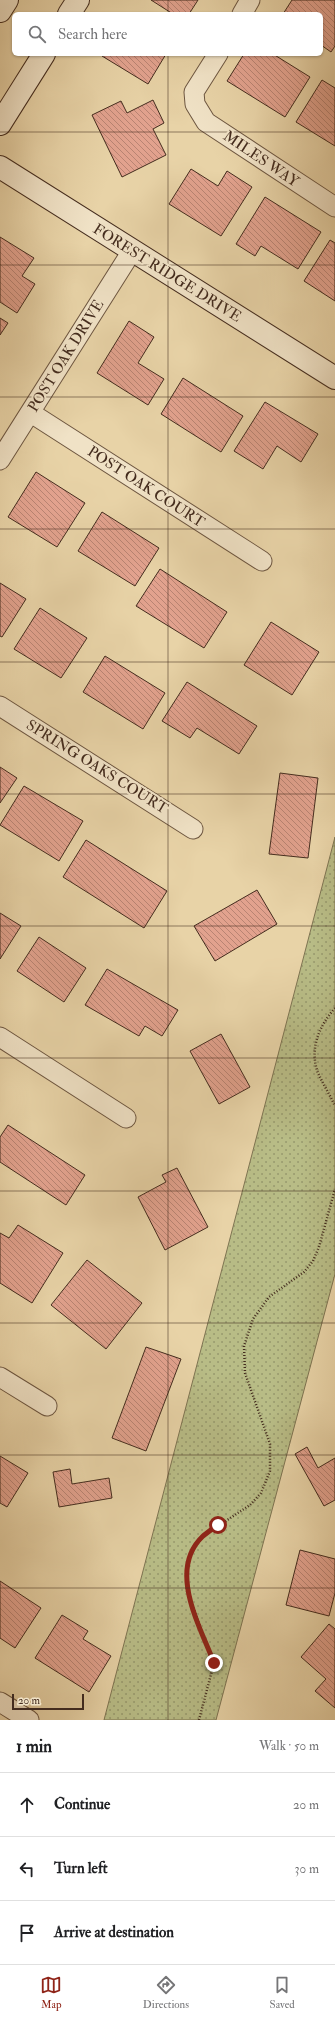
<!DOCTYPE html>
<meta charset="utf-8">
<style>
body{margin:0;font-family:"IM FELL Double Pica",serif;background:#f6f6f6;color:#202124}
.scale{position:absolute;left:12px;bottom:10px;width:72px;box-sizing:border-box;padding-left:4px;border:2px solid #442c1e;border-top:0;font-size:11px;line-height:14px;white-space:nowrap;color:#442c1e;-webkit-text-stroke:3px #f0e2c6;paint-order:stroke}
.stop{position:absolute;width:12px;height:12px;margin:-9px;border:3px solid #8f2418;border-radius:50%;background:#fff}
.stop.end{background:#8f2418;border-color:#fff;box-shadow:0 1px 4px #0008}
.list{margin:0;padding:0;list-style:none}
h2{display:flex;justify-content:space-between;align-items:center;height:52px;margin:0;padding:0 16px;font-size:17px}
h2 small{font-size:13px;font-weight:400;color:#757577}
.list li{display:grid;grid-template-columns:26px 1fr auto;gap:12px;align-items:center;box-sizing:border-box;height:64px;padding:0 16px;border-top:1px solid #e0e0e0}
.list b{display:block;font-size:15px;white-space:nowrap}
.list em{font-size:13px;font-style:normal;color:#757577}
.icon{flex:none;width:22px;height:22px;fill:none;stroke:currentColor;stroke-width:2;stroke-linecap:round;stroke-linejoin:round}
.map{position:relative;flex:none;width:335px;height:1720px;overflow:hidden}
.search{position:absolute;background:#fff;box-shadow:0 1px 3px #0004;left:12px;right:12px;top:12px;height:44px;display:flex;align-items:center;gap:10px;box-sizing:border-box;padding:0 14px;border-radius:6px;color:#757577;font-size:15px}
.sheet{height:244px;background:#fff}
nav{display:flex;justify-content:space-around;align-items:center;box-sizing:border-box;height:56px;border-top:1px solid #e0e0e0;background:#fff;font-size:11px;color:#757577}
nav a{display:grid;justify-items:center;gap:2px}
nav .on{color:#8f2418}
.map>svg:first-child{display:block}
.park{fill:url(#park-dots);stroke:#7e7452}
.building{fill:url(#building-back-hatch);stroke:#442c1e}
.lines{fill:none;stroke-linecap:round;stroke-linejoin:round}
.street-casing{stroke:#6d5640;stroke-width:21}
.secondary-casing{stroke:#442c1e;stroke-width:24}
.path{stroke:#442c1e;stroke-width:2.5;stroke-dasharray:1 2;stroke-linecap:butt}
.street{stroke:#f0e2c6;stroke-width:19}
.secondary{stroke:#f0e2c6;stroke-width:22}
.route{stroke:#8f2418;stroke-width:5}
.grid{fill:none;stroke:#442c1e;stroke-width:1;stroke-opacity:0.55}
.labels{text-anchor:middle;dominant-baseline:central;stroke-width:4;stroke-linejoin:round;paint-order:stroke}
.street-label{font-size:15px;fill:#442c1e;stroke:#f0e2c6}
</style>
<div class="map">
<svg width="335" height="1720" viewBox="0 0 335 1720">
<defs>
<pattern id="park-dots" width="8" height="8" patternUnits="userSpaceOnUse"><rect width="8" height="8" fill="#b8bc86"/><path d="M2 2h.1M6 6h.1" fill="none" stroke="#97996d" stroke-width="1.8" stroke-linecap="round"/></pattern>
<pattern id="building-back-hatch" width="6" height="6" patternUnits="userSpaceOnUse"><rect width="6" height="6" fill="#e2a28e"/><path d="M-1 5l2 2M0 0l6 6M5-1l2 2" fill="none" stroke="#b98473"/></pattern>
</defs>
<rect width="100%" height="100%" fill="#e8d3a7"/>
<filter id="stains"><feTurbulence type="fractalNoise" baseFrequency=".005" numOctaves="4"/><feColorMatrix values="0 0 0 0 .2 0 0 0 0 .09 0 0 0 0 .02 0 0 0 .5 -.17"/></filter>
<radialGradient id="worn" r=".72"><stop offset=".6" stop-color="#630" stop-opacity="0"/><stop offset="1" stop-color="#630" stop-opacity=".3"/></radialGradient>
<path class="park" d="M335,837V1274L216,1720H104Z"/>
<path class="building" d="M151,0H198L189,14H173Z
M292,0H335V46L331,52L321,45V14H283Z
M104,54H166L148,84L102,56Z
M244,54H273L310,77L285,117L227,81Z
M322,80L335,88V146L296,122Z
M153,100L164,123L153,129L166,155L122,177L92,115L121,101L127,113Z
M191,169L218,186L227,171L252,187L221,236L169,204Z
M265,197L321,232L298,269L261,246L255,256L236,244Z
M0,237L34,258L22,276L35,284L17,313L0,302Z
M330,240L335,243V301L304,281Z
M0,318L8,323L0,335Z
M129,321L154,337L138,363L164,379L148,405L97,373Z
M183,378L243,416L221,452L161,414Z
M265,402L318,434L301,462L277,446L263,469L234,451Z
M36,472L85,503L57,547L8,517Z
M102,512L159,548L135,586L78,551Z
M160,569L227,612L204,648L136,606Z
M0,583L26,599L2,637L0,636Z
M40,608L87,638L61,678L14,649Z
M271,622L319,652L292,695L244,665Z
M105,656L165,693L143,729L83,692Z
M187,682L257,726L239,754L197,728L190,738L162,721Z
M0,767L17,778L0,803Z
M280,773L318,778L308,858L269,854Z
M24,786L83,821L59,861L0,825Z
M86,840L167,891L144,928L63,877Z
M257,890L277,924L215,961L194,926Z
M0,913L21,926L0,959Z
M39,937L86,968L64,1002L17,971Z
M107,969L178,1010L162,1036L145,1026L139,1036L85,1005Z
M221,1034L250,1087L219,1104L190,1051Z
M8,1125L85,1175L66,1205L0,1162V1137Z
M177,1168L208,1227L165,1250L138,1197L166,1182L162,1175Z
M18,1225L63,1253L32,1303L0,1283V1233L9,1238Z
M87,1260L142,1303L106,1349L51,1305Z
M146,1347L181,1359L146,1451L112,1438Z
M307,1447L318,1468L335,1458V1500L324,1506L295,1454Z
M0,1456L28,1473L7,1507L0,1503Z
M70,1469L72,1484L109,1478L112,1498L59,1507L53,1472Z
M300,1550L335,1559V1593L329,1616L286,1605Z
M0,1581L41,1608L15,1648L0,1638Z
M62,1615L88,1631L83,1639L111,1656L89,1692L35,1658Z
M329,1624L335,1629V1708L315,1691L326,1679L301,1657Z"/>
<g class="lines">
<defs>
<path id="street" d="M242,14L250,0
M218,54L194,92L195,104L206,122L335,207
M31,413L262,561
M0,460L132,251
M0,706L193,829
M0,1037L126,1118
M0,1377L47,1406
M0,1702L29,1720"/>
<path id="secondary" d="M0,11L7,0
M69,14L78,0
M0,124L44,54
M0,167L335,378"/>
</defs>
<use href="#street" class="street-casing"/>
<use href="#secondary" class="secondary-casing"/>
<path class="path" d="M335,1008C319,1026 309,1049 318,1073C323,1084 330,1095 335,1106
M199,1720L214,1663L187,1591L186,1571L191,1553L203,1536L250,1505L261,1493L270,1471V1444L245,1373L244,1346L253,1319L269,1297L304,1272L313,1261L319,1247L335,1189"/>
<use href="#street" class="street"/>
<use href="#secondary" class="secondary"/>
</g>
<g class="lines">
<path class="route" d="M214,1663C200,1626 167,1570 203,1536C208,1532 213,1528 218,1525"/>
</g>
<path class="grid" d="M168,0V14M168,54V1720M0,132H335M0,265H335M0,397H335M0,529H335M0,662H335M0,794H335M0,926H335M0,1058H335M0,1191H335M0,1323H335M0,1455H335M0,1588H335"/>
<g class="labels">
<g class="street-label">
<text transform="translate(261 159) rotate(34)">MILES WAY</text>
<text transform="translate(167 273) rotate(32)">FOREST RIDGE DRIVE</text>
<text transform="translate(66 356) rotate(-58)">POST OAK DRIVE</text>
<text transform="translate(146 487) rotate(33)">POST OAK COURT</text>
<text transform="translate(97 767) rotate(32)">SPRING OAKS COURT</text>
</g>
</g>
<rect width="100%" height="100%" filter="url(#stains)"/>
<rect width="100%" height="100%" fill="url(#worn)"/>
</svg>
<div class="scale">20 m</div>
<div class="stop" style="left:218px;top:1525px"></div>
<div class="stop end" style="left:214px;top:1663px"></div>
<div class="search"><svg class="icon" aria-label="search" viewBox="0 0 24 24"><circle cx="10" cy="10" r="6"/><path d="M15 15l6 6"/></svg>Search here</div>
</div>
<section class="sheet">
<h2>1 min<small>Walk · 50 m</small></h2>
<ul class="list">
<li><svg class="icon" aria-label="ahead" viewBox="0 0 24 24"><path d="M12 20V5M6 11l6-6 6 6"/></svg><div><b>Continue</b></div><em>20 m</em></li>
<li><svg class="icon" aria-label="left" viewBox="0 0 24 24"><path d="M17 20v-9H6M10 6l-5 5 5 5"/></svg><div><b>Turn left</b></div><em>30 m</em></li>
<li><svg class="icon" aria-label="arrive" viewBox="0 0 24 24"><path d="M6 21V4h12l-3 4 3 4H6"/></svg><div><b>Arrive at destination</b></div></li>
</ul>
</section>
<nav>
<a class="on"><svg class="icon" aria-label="map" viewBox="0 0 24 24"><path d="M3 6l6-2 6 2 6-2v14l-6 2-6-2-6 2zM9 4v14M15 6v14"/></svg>Map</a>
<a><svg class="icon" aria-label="directions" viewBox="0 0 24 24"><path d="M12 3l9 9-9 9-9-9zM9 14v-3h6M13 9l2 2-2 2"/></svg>Directions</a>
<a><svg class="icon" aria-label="saved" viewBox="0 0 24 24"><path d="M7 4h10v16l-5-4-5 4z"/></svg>Saved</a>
</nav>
